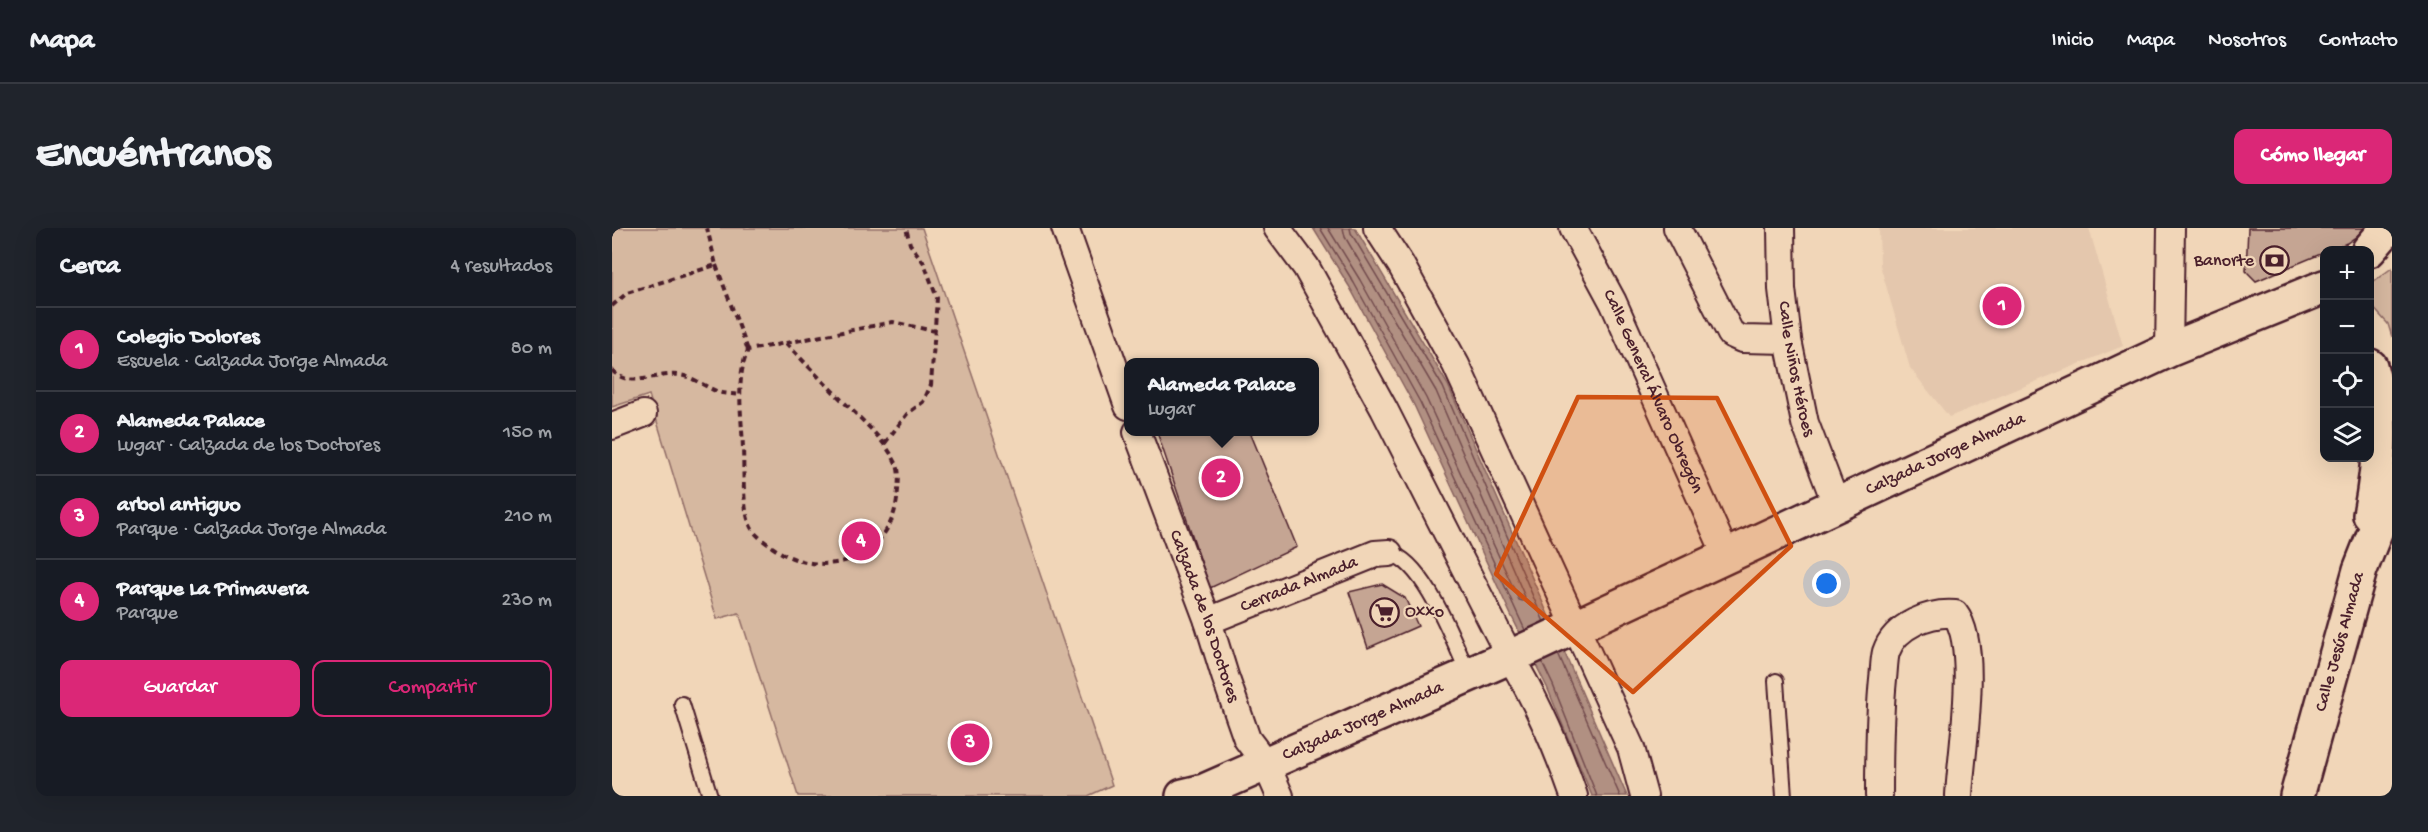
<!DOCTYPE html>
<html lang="es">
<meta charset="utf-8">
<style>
body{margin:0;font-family:"Gochi Hand",sans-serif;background:#20242c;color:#f1f3f6}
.controls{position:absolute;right:18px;top:18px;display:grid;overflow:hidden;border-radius:12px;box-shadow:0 6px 24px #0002}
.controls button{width:54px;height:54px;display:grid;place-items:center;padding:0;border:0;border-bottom:2px solid #363941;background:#171b24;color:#f1f3f6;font:30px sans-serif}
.you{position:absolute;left:1215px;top:356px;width:21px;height:21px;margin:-15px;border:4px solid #fff;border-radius:50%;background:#1a73e8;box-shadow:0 0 0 9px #1a73e833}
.badge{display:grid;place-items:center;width:39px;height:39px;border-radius:50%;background:#db2777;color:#fff;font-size:20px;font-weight:700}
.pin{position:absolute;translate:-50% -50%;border:3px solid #fff;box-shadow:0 2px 6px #0006}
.popup{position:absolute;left:512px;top:130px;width:195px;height:78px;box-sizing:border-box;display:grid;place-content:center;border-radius:12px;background:#171b24;filter:drop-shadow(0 2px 4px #0005);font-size:20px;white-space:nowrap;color:#9ea1a6}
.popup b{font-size:22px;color:#f1f3f6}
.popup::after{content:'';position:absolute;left:50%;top:100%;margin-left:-12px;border:12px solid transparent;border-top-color:#171b24}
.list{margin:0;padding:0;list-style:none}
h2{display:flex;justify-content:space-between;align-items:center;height:78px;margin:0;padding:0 24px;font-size:26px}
h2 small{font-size:20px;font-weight:400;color:#9ea1a6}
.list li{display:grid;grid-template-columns:39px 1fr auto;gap:18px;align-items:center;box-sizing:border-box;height:84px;padding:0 24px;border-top:2px solid #363941}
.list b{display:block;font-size:22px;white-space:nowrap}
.list p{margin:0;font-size:20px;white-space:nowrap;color:#9ea1a6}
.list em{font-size:20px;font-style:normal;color:#9ea1a6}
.actions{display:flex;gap:12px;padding:18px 24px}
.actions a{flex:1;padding:14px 0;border:2px solid #db2777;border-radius:12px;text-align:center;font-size:21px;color:#db2777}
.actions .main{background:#db2777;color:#fff}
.icon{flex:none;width:33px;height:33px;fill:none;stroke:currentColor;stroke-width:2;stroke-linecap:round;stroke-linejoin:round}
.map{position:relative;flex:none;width:1780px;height:568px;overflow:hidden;border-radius:12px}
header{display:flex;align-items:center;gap:36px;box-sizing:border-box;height:84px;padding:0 30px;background:#171b24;border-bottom:2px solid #363941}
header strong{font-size:28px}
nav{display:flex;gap:33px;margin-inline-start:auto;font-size:21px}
.intro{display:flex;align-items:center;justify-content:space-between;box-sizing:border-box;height:144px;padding:0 36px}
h1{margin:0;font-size:42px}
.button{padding:15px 27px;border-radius:12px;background:#db2777;color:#fff;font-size:21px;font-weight:700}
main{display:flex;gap:36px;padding:0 36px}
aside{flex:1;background:#171b24;border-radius:12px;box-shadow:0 6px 24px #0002}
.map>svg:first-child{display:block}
.built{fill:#e4c7ad}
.green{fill:#d6b8a0;stroke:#906c66;stroke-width:1.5}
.water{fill:#b19082;stroke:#88635f;stroke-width:1.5}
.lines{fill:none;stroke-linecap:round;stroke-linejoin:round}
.shore{stroke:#734c4e;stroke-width:1.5}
.building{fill:#c5a593;stroke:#4a1f2b;stroke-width:1.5}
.lane-casing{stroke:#4a1f2b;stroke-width:18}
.street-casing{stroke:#4a1f2b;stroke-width:30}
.secondary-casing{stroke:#4a1f2b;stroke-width:38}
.path{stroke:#4a1f2b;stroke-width:4;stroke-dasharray:6 4.5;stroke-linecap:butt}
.lane{stroke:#f1d6b8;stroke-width:14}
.street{stroke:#f1d6b8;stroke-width:26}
.secondary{stroke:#f1d6b8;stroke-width:33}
.marked{fill:#d05011;fill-opacity:0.2;stroke:#d05011;stroke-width:4.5;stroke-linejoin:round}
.labels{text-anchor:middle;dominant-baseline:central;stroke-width:4.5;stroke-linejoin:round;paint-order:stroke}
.poi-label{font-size:18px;fill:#4a1f2b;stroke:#f1d6b8;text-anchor:end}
.street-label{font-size:18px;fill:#4a1f2b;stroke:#f1d6b8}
</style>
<header>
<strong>Mapa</strong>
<nav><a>Inicio</a><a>Mapa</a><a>Nosotros</a><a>Contacto</a></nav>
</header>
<div class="intro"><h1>Encuéntranos</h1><a class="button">Cómo llegar</a></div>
<main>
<aside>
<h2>Cerca<small>4 resultados</small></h2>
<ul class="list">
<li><span class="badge">1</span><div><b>Colegio Dolores</b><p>Escuela · Calzada Jorge Almada</p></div><em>80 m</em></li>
<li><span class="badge">2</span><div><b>Alameda Palace</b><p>Lugar · Calzada de los Doctores</p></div><em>150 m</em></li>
<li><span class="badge">3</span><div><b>arbol antiguo</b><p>Parque · Calzada Jorge Almada</p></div><em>210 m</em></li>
<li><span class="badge">4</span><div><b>Parque La Primavera</b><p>Parque</p></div><em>230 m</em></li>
</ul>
<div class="actions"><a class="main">Guardar</a><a>Compartir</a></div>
</aside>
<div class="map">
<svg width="1780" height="568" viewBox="0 0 1780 568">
<rect width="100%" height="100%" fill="#f1d6b8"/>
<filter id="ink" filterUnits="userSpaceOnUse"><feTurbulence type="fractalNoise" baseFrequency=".0167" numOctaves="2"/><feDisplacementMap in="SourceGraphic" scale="12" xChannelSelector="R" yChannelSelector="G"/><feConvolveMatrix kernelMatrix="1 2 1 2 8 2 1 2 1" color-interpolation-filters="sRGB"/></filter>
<g filter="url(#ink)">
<path class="built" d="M1267,0H1477L1511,118L1337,189L1298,140L1268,37Z"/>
<path class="green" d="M0,0H310L500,557L476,568H186L127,385L105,391L37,167L0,179Z
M1780,40V109L1776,96L1758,76V56Z"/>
<path class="water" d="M701,0H743L836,157L1015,568H980L935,459L899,387L802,177L737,58Z"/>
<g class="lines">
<path class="shore" d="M708,0L742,55L808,174L913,402
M716,0L748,52L814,170L907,372L911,373L913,369L824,163L733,9L731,0
M738,0L739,5L831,159L932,394
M946,426L1008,568
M930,434L941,457L985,568"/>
</g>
<path class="building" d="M1636,0H1753L1745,8L1735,15L1644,53L1634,43Z
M545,204H638L685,319L598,360Z
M770,356L793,370L806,398L756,420L737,364Z"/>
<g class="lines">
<defs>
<path id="lane" d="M777,325C813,333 842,415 857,447
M1164,453L1172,568
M70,476L98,568"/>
<g id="street">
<path d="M453,0L516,178"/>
<path d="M665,0L694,39L772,181L898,429C925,473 945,519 962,568"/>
<path d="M765,0L789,37L844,137L1019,520L1032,568"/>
<path id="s1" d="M961,0L1001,74L1115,329"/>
<path d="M1065,0L1119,106L1130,111L1176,112"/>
<path id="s2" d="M1169,0L1170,61L1176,112L1193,195L1224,276"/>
<path d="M1557,122L1559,0"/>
<path d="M0,198L31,186"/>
<path id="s3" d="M525,204L596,393L613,448L635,511L654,536L668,568"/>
<path id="s4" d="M596,393L763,326L777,325"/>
<path d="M1267,568C1267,529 1267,490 1271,451C1272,443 1272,432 1274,424C1283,397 1318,384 1343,386C1368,419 1349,525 1347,568"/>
</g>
<g id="secondary">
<path d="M1757,22L1776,0"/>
<path d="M1758,138C1773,186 1767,239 1758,287"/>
<path id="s5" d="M571,568L592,563L911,423L1557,122L1712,59"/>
<path id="s6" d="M1685,568L1748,342L1780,261"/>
</g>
</defs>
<use href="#lane" class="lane-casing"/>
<use href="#street" class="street-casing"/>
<use href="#secondary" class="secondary-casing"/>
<path class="path" d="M104,37L136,122
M0,78L15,65L104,37L95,0
M174,115C195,137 216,159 238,180C255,197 273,213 284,235C289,244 286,261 285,271C277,333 209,354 160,319C153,314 141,306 138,297C130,278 132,242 131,221C130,188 123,152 136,122Z
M174,115L281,94L322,103
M0,142C17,162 45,144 67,147C83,149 95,161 110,165C116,166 123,166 129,167
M273,215L295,186L311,174L319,157L325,70L312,35L298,16L294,0"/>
<use href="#lane" class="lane"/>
<use href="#street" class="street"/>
<use href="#secondary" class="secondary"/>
</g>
</g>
<path class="marked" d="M966,169L1105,170L1179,318L1021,464L884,346Z"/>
<defs>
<symbol id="bank-ring" viewBox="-11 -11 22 22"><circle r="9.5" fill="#f1d6b8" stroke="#4a1f2b" stroke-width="1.5"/><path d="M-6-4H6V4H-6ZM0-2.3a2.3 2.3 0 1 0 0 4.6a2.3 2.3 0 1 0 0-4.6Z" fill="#4a1f2b"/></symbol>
<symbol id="supermarket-ring" viewBox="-11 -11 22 22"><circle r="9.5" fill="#f1d6b8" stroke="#4a1f2b" stroke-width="1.5"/><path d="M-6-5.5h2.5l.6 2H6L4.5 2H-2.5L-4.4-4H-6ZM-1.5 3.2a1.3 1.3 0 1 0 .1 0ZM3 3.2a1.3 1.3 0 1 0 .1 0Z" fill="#4a1f2b"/></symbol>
</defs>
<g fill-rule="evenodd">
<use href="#bank-ring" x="1646" y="16" width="33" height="33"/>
<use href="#supermarket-ring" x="756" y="368" width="33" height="33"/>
</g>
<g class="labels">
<g class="poi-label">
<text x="1642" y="33">Banorte</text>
<text x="793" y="384" text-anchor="start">Oxxo</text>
</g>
<g class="street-label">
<text stroke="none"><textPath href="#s2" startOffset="142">Calle Niños Héroes</textPath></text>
<text stroke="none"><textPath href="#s1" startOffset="182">Calle General Álvaro Obregón</textPath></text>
<text stroke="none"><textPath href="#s5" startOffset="836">Calzada Jorge Almada</textPath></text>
<text stroke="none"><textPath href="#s4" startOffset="98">Cerrada Almada</textPath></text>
<text stroke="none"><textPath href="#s3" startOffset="196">Calzada de los Doctores</textPath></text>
<text stroke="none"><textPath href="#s6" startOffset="160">Calle Jesús Almada</textPath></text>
<text stroke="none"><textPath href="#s5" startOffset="195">Calzada Jorge Almada</textPath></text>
</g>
</g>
</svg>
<div class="controls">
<button>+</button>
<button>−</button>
<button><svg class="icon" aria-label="locate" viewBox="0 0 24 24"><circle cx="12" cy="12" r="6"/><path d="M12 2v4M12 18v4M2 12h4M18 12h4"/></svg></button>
<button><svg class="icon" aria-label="layers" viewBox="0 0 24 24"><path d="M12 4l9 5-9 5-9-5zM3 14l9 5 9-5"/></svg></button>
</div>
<div class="you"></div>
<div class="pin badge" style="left:1390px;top:78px">1</div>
<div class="pin badge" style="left:609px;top:250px">2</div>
<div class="popup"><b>Alameda Palace</b>Lugar</div>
<div class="pin badge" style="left:358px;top:515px">3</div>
<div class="pin badge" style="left:249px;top:313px">4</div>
</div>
</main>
